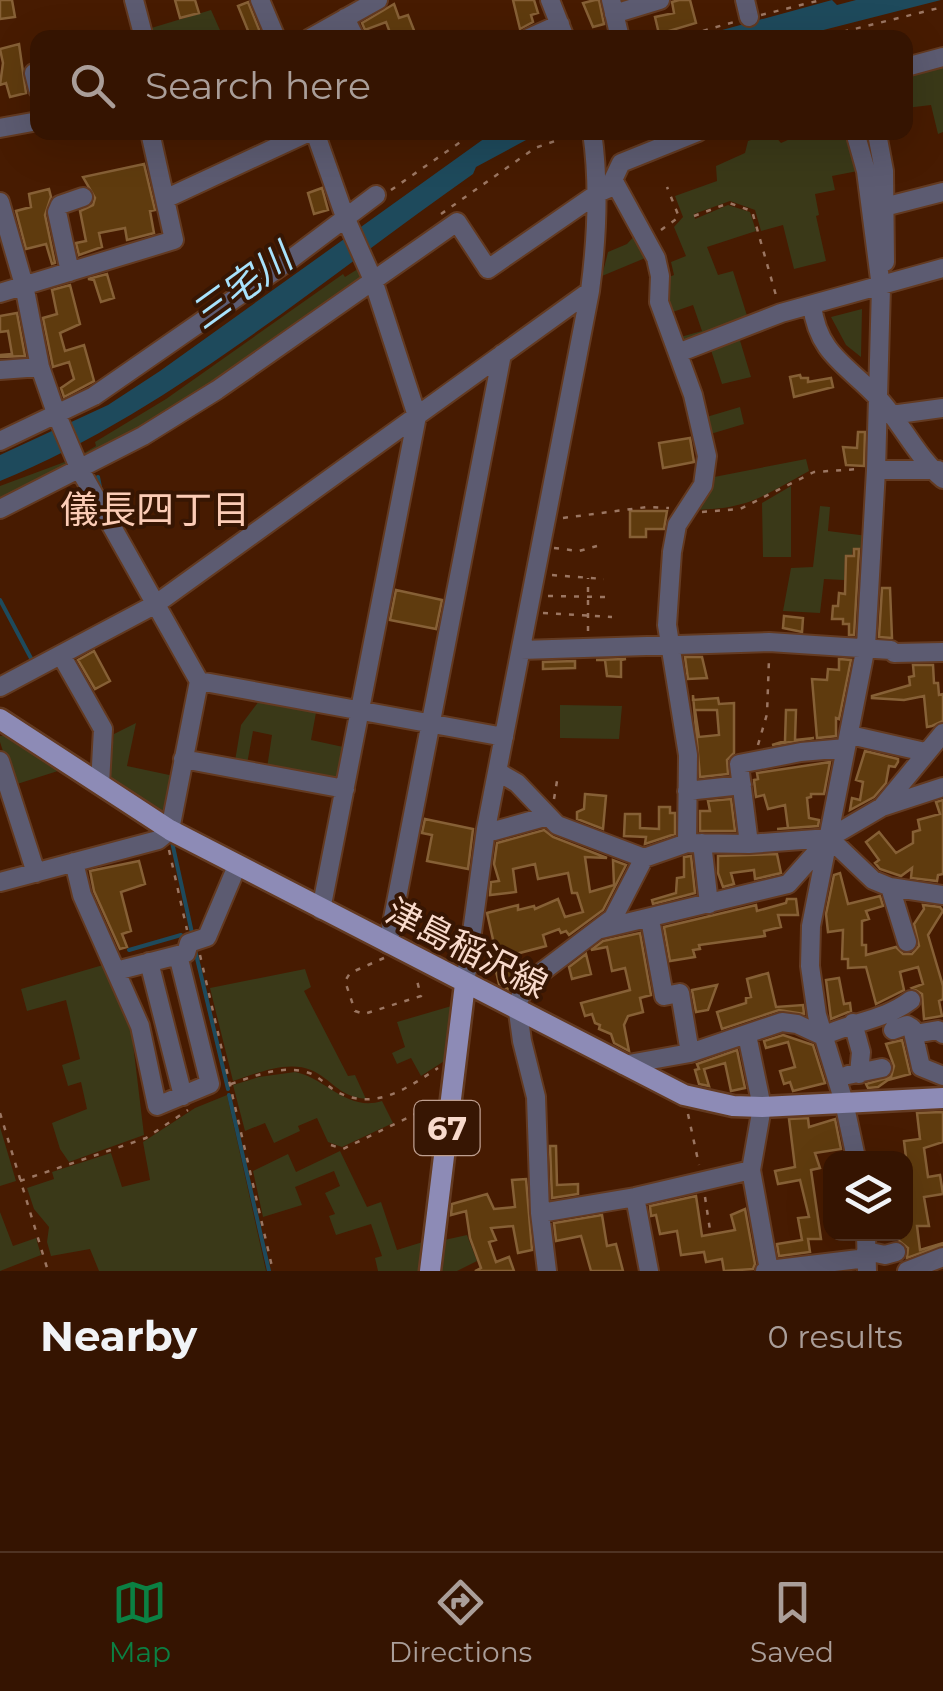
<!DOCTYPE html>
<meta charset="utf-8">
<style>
body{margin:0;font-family:Montserrat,"Noto Sans JP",sans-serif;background:#402110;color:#f1f3f6}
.controls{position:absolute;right:30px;bottom:30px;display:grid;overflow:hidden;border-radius:20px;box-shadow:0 10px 40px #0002}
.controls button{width:90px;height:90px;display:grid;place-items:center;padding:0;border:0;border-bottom:2px solid #4f3323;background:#351401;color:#f1f3f6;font:50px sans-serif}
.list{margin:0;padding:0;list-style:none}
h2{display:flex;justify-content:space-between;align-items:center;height:130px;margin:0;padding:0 40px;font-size:42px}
h2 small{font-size:32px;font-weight:400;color:#aa9e99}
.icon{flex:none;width:55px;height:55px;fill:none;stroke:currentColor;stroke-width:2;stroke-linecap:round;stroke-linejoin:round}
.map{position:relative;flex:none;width:943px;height:1271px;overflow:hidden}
.search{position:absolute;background:#351401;box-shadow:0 10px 40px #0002;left:30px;right:30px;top:30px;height:110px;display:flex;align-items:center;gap:25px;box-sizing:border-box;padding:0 35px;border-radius:20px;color:#aa9e99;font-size:38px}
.sheet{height:280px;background:#351401}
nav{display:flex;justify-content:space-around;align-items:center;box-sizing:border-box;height:140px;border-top:2px solid #4f3323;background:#351401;font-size:28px;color:#aa9e99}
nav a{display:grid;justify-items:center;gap:5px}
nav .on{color:#0b8043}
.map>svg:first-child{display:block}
.green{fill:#3a3918}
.water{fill:#1e4a5c}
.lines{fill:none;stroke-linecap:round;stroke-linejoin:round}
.stream{stroke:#1e4a5c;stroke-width:4}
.building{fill:#5f3b0e;stroke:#866036;stroke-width:2.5;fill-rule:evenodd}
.minor-casing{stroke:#633a21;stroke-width:22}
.major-casing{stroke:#633a21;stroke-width:25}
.path{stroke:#9b7662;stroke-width:2.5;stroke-dasharray:5 8;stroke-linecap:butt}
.minor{stroke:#5c5b71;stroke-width:18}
.major{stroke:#8d8bb6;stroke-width:20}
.labels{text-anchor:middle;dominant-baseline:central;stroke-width:8;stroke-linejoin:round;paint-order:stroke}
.shield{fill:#371603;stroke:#be9f90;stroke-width:2.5}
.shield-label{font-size:32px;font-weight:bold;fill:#f8dacc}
.street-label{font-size:35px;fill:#f8dacc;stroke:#371603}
.water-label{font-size:38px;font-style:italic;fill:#a8e2fc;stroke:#371603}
.neighbourhood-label{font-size:38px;fill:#fbccb6;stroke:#371603}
</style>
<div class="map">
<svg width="943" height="1271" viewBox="0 0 943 1271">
<rect width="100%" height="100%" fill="#471b01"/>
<path class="green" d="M211,10L223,37H150L148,29Z
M943,61V132L938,134L931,105L906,108V70Z
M772,133L781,143L790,139L789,133H851L863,170L832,176L835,190L815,194L819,215L816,216L826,261L794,269L783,225L761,231L755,210L730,201L694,214L695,219L728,205L750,212L756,231L707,247L718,275L733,271L749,322L683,346L677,338L702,331L693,305L667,314L664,279L674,275L671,262L686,256L674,227L683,217L675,196L717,181L716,166L745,153L748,141Z
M638,232L650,256L602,276L608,252L627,244Z
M361,267L364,283L214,388L86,462L79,456L96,446L95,442L166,399L343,274L345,277Z
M862,309L861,357L846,345L831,317Z
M738,334L751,377L722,384L709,344Z
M740,407L744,424L707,435L703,418Z
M806,459L809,471C761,497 749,509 692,510L709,478Z
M70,460L75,469L0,506V486Z
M791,486V557H763L762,503Z
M820,506L830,507L828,531L868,536L867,549L853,548L852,555H845L844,580L824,579L820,613L783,611L791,568L813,567Z
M262,697L317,707L311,740L348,748L342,776L337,781L267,768L272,735L253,731L247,764L235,761L241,725Z
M560,705L622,706L619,739L560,738Z
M136,723L127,766L174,776L167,815L160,816L108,782L114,734Z
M7,735L61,770L14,785L0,742V736Z
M103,965L131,1027L144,1135L69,1162L60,1149L52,1123L87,1109L81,1082L68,1086L62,1065L80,1059L66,1000L27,1011L21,989Z
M305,969L311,987L304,991L348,1076L355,1075L366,1099C337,1096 332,1079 311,1070C287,1060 255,1074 233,1081L210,988Z
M455,1005L449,1058L421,1076L411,1058L397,1064L392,1053L405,1047L397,1022Z
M295,1072C326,1078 347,1112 382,1101L393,1123L342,1147L328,1142L317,1118L298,1126L300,1131L274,1143L265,1123L245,1131L233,1085L259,1077Z
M227,1095L266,1271H99L90,1249L51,1256L47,1242L49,1227L34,1209L27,1188L54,1179L52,1172L111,1153L122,1187L150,1180L143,1142L195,1108Z
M0,1127L16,1181L0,1186Z
M340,1151L367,1207L381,1202L397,1250L426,1241L423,1271H378L375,1258L382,1256L371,1224L336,1235L329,1216L335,1214L325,1193L340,1186L334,1171L295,1187L302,1205L263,1217L253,1171L288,1154L296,1172Z
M0,1212L13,1246L36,1238L41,1255L0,1271Z
M467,1235L477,1261L457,1271H436L440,1241Z"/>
<path class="water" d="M832,0L837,5L856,0H941L796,37L693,38Z
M492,133H539L476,167L473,174C323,279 170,411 0,481V455L108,405L160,371Z"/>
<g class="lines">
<path class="stream" d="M98,477L101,492
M0,600L33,662
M172,842L192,933
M129,950L181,935
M195,950L228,1089
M229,1095L269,1271"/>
</g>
<path class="building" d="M0,0H12L15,17L0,19Z
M175,0H195L199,13L180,18Z
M513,0H534L538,13L531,15L533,22L520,29Z
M595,0H599L604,24L593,27L583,3Z
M679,0H690L696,23L659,34L655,17L674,13L672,2Z
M248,2L262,37L261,38H251L238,6Z
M394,4L399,18L408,15L417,38H392L386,22L365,30L362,23Z
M19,44L26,93L10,97L6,83L0,85L3,63L0,49Z
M144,164L155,210L150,211L154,233L127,240L125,228L99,233L102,247L79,255L76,243L86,241L80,211L93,205L95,198L83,177Z
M322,188L328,210L314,214L308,193Z
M49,189L51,197L45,215L55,263L52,264L46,244L26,249L16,211L31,207L29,194Z
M107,274L114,298L101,302L94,280L88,279Z
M70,285L80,324L60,333L65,351L84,345L94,381L64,397L61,388L74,379L69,362L53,367L43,318L57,314L52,290Z
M17,313L25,356L0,357V355L12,354L8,331L0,332V316Z
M800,375L801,378H808V382L831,378L833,387L794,397L790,377Z
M858,432H865L864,466L846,465L843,447L857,448Z
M690,438L694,462L663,468L659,443Z
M630,511H667L664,529H646V537H630Z
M854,549H859L854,635H849V624H843V619H832L833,606H838L839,593L845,594L846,556H854Z
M882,588H890L892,638L879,637Z
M396,590L442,600L436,629L390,620Z
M784,616L803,618L802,632L783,628Z
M94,651L110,681L95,689L78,660Z
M685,657H702L707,678L688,679Z
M626,659L621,660V677L607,676L605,660H596Z
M839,659L851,660L839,719L836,718V736L817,738L812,679L827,680L828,669L839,670Z
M575,661V668L543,669V662Z
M913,665H933L934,683H938L939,695L943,694V721L932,726L927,727L924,696L904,700L872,698V696L910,685L909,677L914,676Z
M693,695V700L718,698L719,704L734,703V753L727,760L728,774L700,777ZM695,710H717L719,735L699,737Z
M786,710H796L795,740L814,738L772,745L785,741Z
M865,751L898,759V762L895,767L889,766L886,783L874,797L850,810L852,798L860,800L863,782L856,780Z
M830,762L824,794H811V797L807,798L809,818L819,820L818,826L777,829L788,828L785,805L768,809L764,795L756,797L754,780L758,779L757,773Z
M585,794L606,796L603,829L577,819V812L584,809Z
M731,799L735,831H700V811H710L708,801Z
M943,800V874L938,875L937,881L911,878L912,868L901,876L880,869L875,863L879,860L866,842L879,832L896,853L913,843V832L920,830L918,820L940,814L936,802Z
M659,807H670V813H675V834L645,844L646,837L624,836L625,814H640V828L659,829Z
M425,819L473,829L468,869L427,861L432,835L422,833Z
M544,830L553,837L607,858L585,857L590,892L614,885L613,860L626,865L603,910L569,935L566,931L561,933L559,929L543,935L546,946L516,954L521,972L510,990L499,984L495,967L499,966L487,913L518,905V910L534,906L535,909L558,899L565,917L583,912L577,893H572L568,873L538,879L535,864L513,869L516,892L490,895L491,882L499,881L494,864L497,843Z
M777,854L781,873L755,879L754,870L731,873L734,884L723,887L718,873V856Z
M691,856L695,893L653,904L652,900L676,893L677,878L684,877V857Z
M139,861L145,884L121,892L131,931L122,934L127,947L120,949L94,891L90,871Z
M840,873L848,904L880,896L883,906L866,911L869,919L862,921V945H866V955L896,947L903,954H912L919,946L914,924L924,909L923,905L940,907L943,911L928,935L943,986V999L939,1001L942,1016L924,1019L922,994L912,988L923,984L918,967L900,972L904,990L876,1004L866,967L848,968V959H842L843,930L828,932L826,914L834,875Z
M787,899H796L798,915H778L781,927L764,931L765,936L699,945L700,949L693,950L695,957L670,961L664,927L756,905L757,911L786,903Z
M640,933L651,995L640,998L643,1012L628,1016L624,1025L629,1051L614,1043L611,1034L599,1029L600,1025L595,1023L592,1014L585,1016L581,1003L630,990L625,968L612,971L607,947L591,950L603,941Z
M586,954L591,974L572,979L569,967Z
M768,973L776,1007L803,1005L804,1014L779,1010L722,1029L717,1012L746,1003V998L751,997L747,979Z
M839,978L844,1004L850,1003L851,1011L831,1019L826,980Z
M717,985L708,1010L696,1012L692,990Z
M783,1035L813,1045L825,1083L793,1091L790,1082L784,1084L780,1071L795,1067L788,1042L766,1048L764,1041Z
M902,1040L910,1074L888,1080L878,1087L868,1088L866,1084L891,1077L894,1066L886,1044Z
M737,1050L745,1088L731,1091L725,1063L704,1069L709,1086L699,1084L695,1070L699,1069L697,1064Z
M943,1112V1142L924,1148L928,1177L940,1175L943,1194L924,1197L929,1226H917L920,1250L943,1243V1245L907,1258L908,1248L898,1240L897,1234H906L907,1166L904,1141L920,1139L917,1113Z
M808,1118L809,1127L835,1119L841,1149L815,1153L820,1168L811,1170L821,1239H808L810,1252L779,1256L777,1244L802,1240L798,1218L809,1217L800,1180L778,1184L775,1171L795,1167L789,1119Z
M550,1146H556L557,1185L578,1184V1194L552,1198Z
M526,1179L532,1250L518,1253L513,1226L491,1228L496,1240L489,1242L496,1262L509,1257L514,1271H475L481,1268L470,1238L466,1211L451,1215L452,1204L487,1194L494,1209L515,1207L512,1180Z
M696,1196L702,1236L735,1230L731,1215L745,1209L755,1264L753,1269L724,1271L722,1259L706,1262L704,1252L681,1255L677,1231L660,1234L656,1215L651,1216L650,1206Z
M602,1215L607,1246L616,1244L623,1271H591L581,1236L556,1241L554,1223Z"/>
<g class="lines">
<defs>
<path id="minor" d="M134,0L144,38
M260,0L276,38
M550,0L565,38
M611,0L620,38
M745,0L749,17
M614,14L660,0
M345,18L355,38
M310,38L378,0
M529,38L560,24
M906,67L943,57
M38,72L34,73L38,89
M0,128L38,121
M315,132L345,217L373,280L417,416L321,910
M855,132L866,171L881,287L876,470L866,646L811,926L810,966L817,1015L844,1102L856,1158
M878,139L884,171L885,262
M616,185L613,180L621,163L698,132
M165,199L309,132
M0,202L24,285L40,367L56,413L80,470L199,681L170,830L158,840L0,882
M884,207L943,192
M70,272L57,212L60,205L83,197
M0,293L174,240L150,132
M812,305C818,355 848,365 879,399C902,424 917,457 943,479
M678,353L781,313L943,268
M0,370L40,367
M891,415L943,408
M0,441L94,396L283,265L376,195
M876,470H938
M0,509L143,436L217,390L457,222L488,269L598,193L616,185L656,258L660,276L659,302L693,395L707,456L703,485L677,525L672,552L667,625L688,755L687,843
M521,650L769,642L891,650L894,653L943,652
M61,655L103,729L100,784
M199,681L504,737
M0,687L156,604L590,291
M850,735L925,752
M183,759L345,789
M0,761L36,873
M498,772L517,783L557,825L644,858L687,843L749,844L829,838L873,880L890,887L943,895
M687,791L742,785
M882,807L943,733
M486,829L494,831L548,816
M702,843L709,904
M749,844L739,764L801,752L846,748
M74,862L82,895L140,1026L157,1106L210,1084L178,955
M890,887L907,942
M601,929L788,884L829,838L882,807L943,787
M388,944L502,354
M149,962L183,1096
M116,971L186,953L189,943L207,937L237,866
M465,984L486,829L590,291C597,238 600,186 592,132
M853,1023L861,1052L859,1074
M893,1030L907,1025L912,1028L921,1067L943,1076
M915,1034L938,1030L943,1034
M747,1035L762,1107L751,1170L769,1270L765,1271
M690,1053L782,1022L797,1024L823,1036C852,1022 885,1020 911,1000
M623,1065L690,1053L680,993L664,996L650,919
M848,1075L882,1068
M635,1197L649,1271
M540,1213L635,1197L751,1170
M866,1234L867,1271
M866,1251L885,1255L896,1252
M769,1270L867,1258
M547,1271L540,1213L536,1097L522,1041L518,1012L519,1000L526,984L613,918L644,858
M907,1271L943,1257"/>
<path id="major" d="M0,719L170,830L684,1095L733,1106L762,1107L943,1098
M430,1271L465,984"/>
</defs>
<use href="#minor" class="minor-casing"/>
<use href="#major" class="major-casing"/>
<path class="path" d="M761,15L821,0
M678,38L734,22
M818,38L943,7
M391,190L475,132
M441,214L535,148L575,134
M694,216L729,203L752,211L777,299
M661,230L679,217L667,187
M702,512L740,509L814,472L859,469
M563,518L647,507L669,508
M554,548L579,551L597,546
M552,575L604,579
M548,596L606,597
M543,613L612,617
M588,631V578
M758,745L767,714L769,659
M554,799L557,781
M169,850L187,930
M200,955L273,1271
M384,958L350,973L345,981L355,1011L364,1014L421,996L416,977
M231,1084C254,1076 281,1065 306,1072C319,1075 327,1087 339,1093C376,1110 406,1089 438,1068
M0,1113L48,1271
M688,1114L699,1165
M331,1145L343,1149L434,1105
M20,1181L146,1138L188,1110
M705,1197L710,1230"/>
<use href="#minor" class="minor"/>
<use href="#major" class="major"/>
</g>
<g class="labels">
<rect class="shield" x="414.5" y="1101" width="65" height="54" rx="8"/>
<g class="shield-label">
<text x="447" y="1128">67</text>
</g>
<g class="street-label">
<text transform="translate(467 948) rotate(27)">津島稲沢線</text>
</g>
<g class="water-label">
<text transform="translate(241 286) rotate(-36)">三宅川</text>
</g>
<g class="neighbourhood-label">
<text x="155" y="509">儀長四丁目</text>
</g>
</g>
</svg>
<div class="controls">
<button><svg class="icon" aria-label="layers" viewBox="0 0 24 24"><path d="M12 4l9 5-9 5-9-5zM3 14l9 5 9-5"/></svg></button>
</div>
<div class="search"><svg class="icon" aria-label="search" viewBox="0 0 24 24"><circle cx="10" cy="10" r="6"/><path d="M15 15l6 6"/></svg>Search here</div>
</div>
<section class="sheet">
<h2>Nearby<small>0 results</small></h2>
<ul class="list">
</ul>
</section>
<nav>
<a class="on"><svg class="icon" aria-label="map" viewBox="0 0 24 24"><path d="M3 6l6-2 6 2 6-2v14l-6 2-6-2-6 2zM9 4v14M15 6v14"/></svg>Map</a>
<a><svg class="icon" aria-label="directions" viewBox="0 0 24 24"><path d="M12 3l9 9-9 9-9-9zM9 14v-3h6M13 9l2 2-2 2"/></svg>Directions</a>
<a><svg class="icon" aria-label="saved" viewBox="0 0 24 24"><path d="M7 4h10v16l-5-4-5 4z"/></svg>Saved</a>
</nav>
